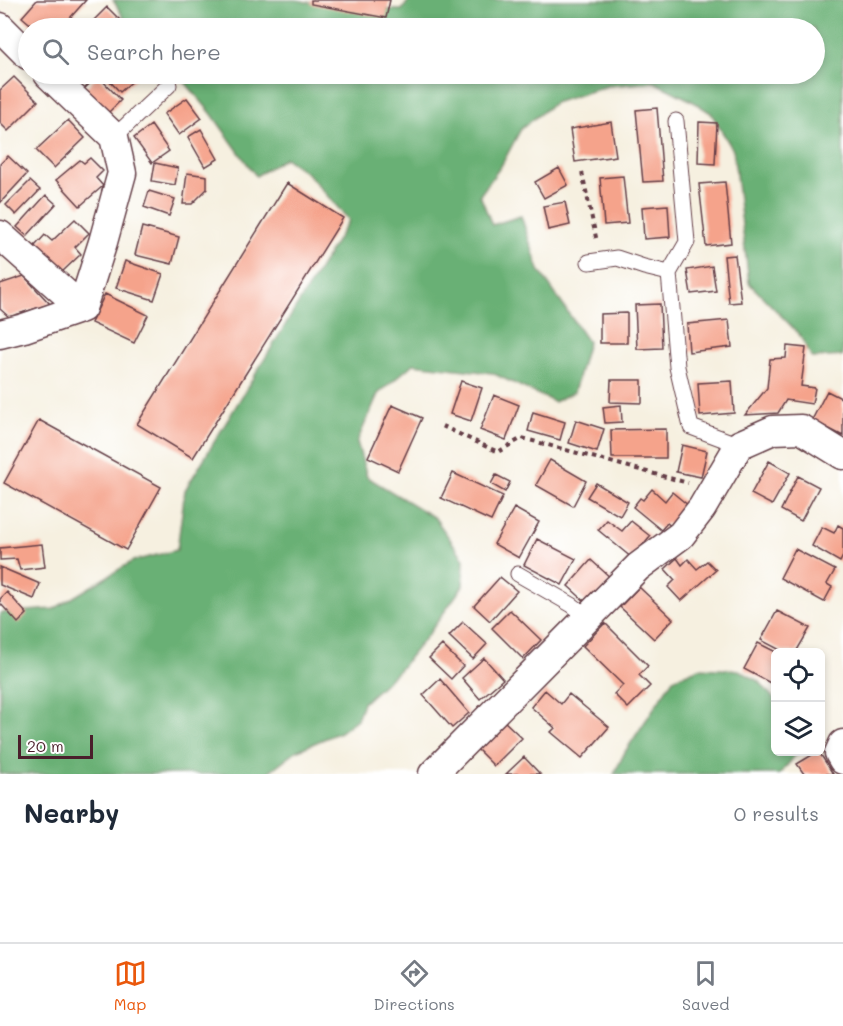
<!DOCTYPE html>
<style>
body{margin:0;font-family:Mali,sans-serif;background:#f2f2f3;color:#1f2937}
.controls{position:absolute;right:18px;bottom:18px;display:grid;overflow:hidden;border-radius:9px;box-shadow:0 3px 9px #0003}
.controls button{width:54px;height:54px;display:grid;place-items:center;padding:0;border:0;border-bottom:2px solid #e0e1e3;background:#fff;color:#1f2937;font:30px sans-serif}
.scale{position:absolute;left:18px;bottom:15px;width:75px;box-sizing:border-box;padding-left:6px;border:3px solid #4a1f2b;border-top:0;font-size:16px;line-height:21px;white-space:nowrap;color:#4a1f2b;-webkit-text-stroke:4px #fff;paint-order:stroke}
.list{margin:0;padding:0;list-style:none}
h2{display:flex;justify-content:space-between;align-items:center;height:78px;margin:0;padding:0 24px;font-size:26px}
h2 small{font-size:20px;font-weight:400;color:#747a83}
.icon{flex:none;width:33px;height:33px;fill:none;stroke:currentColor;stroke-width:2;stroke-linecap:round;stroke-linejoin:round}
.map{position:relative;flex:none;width:843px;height:774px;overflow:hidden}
.search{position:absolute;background:#fff;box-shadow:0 3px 9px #0003;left:18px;right:18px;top:18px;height:66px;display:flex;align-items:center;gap:15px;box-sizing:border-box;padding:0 21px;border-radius:33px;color:#747a83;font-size:22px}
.sheet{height:168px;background:#fff}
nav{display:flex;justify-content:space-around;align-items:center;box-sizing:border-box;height:84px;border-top:2px solid #e0e1e3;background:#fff;font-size:16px;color:#747a83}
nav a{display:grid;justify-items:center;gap:3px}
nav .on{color:#ea580c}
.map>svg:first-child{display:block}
.forest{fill:#69b075;stroke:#5a6850;stroke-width:1.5}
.building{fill:#f5a38b}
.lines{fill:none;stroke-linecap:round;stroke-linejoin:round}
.lane-casing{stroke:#643e46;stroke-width:17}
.street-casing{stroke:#643e46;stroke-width:31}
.path{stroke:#643e46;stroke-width:4;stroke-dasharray:4.5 4.5;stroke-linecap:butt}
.lane{stroke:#fff;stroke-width:15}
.street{stroke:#fff;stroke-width:28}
</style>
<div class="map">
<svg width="843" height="774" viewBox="0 0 843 774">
<rect width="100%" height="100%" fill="#fff"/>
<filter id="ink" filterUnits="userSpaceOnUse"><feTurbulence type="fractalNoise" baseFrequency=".0167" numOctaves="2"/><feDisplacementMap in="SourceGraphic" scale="12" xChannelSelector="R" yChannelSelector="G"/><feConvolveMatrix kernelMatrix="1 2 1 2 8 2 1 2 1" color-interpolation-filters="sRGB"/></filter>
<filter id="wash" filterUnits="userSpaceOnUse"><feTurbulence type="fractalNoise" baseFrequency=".008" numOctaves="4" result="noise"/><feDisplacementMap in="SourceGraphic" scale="24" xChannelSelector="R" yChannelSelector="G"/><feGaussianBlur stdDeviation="1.35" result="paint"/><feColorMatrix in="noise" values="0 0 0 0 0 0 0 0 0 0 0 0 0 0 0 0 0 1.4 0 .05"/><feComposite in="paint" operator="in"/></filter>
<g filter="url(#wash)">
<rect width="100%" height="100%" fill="#f6f0e0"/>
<path class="forest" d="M113,0H296L349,9L402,10L409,0H843V356L812,358L799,334L749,283L733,150L711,113L692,101L654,82L607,86L554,103L521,129L501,166L480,195L492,225L521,216L539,270L588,342L574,392L554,402L492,373L413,364L378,394L357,442L367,477L435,518L464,559L463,586L430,632L400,669L363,703L357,719L340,732L296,751L266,774H0V613L54,609L133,561L177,550L185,490L349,220L308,174L285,158L256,176L211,113L178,74H814V28H134L125,20Z
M699,668L739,670L760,682L775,700L776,752H798L780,774H614L625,752L673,679Z"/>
<g id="blocks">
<path class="building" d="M37,0H86L61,28H35L22,17Z
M311,0H390L386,18L311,4Z
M107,7L127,27L126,28H86Z
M103,74H132L136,78L120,92Z
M98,76L121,100L107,114L84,89Z
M14,77L38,101L8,131L0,123V90Z
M187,98L202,118L179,135L164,114Z
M657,108L663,181L643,182L636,110Z
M68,120L85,138L54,168L36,150Z
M611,122L616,156L575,162L570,129Z
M699,122L717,123L715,164L698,163Z
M151,125L169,151L152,163L134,138Z
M201,129L218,159L205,167L188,137Z
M8,156L27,174L0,203V164Z
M90,158L103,171L96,178L103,186L80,206L56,180L80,160L84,163Z
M155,163L178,168L175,185L152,181Z
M559,168L568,185L544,198L535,182Z
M187,173L207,176V189L192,204H183Z
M623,176L628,223L604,225L600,178Z
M30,181L40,190L16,215L6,205Z
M725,182L731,243L706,246L699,184Z
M287,183L343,218L193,458L137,424Z
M149,191L175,199L169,216L144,207Z
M46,195L56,204L27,236L17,227Z
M565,202L570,225L548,230L543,206Z
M668,205L670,237L644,239L642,207Z
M75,219L89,233L75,247L81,254L62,272L34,247L45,235L52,241Z
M142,227L179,237L172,264L135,255Z
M735,255L741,302L729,303L724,256Z
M125,261L163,274L154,300L116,288Z
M712,266L716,291L691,294L687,270Z
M24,276L50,304L9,317L0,309V284Z
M105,294L148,315L134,343L91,323Z
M660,304L662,348L637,349L635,305Z
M627,313V343H600V314Z
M729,320L732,347L689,352L687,324Z
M787,346L806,348L801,386L815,388L812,404L786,400L778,413L745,415L767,388L770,359L786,358Z
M611,380H642V403L610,402Z
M461,381L482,388L471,421L450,414Z
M732,381L734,413L700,416L698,383Z
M827,391L843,399V436L812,420Z
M494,395L519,405L506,440L480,430Z
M392,405L422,418L398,471L368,457Z
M621,405L622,422L605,423L603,407Z
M533,412L565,422L560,440L528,431Z
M39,420L161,487L126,550L4,483Z
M576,420L604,429L597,452L569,443Z
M666,429V458H612L611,430Z
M682,445L707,451L701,477L676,472Z
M550,460L586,481L573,506L536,485Z
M769,461L790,473L772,505L751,494Z
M453,473L503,496L491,521L441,498Z
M496,475L510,482L505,492L491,484Z
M798,476L819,487L801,521L781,510Z
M596,483L628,502L620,516L587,497Z
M652,489L665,501L672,492L689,506L671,526L667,523L661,530L633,507L640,498L643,500Z
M514,508L539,522L519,558L494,544Z
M607,520L622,531L631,521L650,536L632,558L598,530Z
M838,525L843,528V556L840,562L812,546L822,527L834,533Z
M537,539L576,559L562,585L524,565Z
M42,544L45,567L20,570L17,559L0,560V548Z
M795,549L835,570L827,584L832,587L824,602L780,578Z
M677,558L682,565L688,559L697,569L707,561L716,570L681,601L668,587L675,580L665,569Z
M591,560L612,579L589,605L568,586Z
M0,567L40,584L34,599L0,585Z
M500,577L517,591L490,621L474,606Z
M639,587L673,619L654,639L620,607Z
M7,592L27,614L18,623L0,603V599Z
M510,610L541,640L523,659L492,628Z
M777,611L810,628L796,652H784L761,640Z
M463,622L487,644L473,659L449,636Z
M605,623L648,666L639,675L650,686L628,708L614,694L623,685L583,646Z
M758,643L776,652V686L744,669Z
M442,645L463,666L451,679L429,658Z
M484,658L503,679L480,699L462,678Z
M440,679L469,713L452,728L423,695Z
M545,690L561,704L569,694L609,727L582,758L551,732L555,728L531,707Z
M504,721L522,738L494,766L477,749Z
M817,752H819L833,774H804L797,764Z
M524,757L540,774H506Z"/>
</g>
</g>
<g filter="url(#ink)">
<use href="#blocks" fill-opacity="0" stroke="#643e46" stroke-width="1.5"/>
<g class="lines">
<defs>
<path id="lane" d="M676,121L687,242L669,273L677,367L691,427L739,445
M114,137L169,85
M589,262L617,258L644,267L669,273
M518,574L572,605L588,617"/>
<path id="street" d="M0,27L28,55
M0,235L82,308
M0,334L24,328L82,308L103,242L122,173L114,137L48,74
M843,744L839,753L843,760
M433,774L638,567L681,535L702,508L739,445L773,430L801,429L843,455"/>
</defs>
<use href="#lane" class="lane-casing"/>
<use href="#street" class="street-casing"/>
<path class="path" d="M582,172L597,242
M442,426L498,452L522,438L688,483"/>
<use href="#lane" class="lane"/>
<use href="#street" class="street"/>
</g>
</g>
</svg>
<div class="controls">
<button><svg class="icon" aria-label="locate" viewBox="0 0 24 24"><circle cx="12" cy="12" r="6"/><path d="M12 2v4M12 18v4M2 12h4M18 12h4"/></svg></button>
<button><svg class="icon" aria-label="layers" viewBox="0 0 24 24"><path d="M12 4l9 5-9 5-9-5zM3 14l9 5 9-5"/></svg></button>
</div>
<div class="scale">20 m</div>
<div class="search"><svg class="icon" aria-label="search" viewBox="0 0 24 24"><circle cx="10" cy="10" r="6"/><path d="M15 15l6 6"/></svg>Search here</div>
</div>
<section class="sheet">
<h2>Nearby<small>0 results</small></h2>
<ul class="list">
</ul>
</section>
<nav>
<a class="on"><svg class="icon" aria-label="map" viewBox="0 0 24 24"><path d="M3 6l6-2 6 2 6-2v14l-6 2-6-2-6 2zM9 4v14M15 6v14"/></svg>Map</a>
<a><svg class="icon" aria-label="directions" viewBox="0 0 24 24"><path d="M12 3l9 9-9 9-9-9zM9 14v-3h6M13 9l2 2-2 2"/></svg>Directions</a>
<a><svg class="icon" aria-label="saved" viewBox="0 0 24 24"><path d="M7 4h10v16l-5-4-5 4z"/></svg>Saved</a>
</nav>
